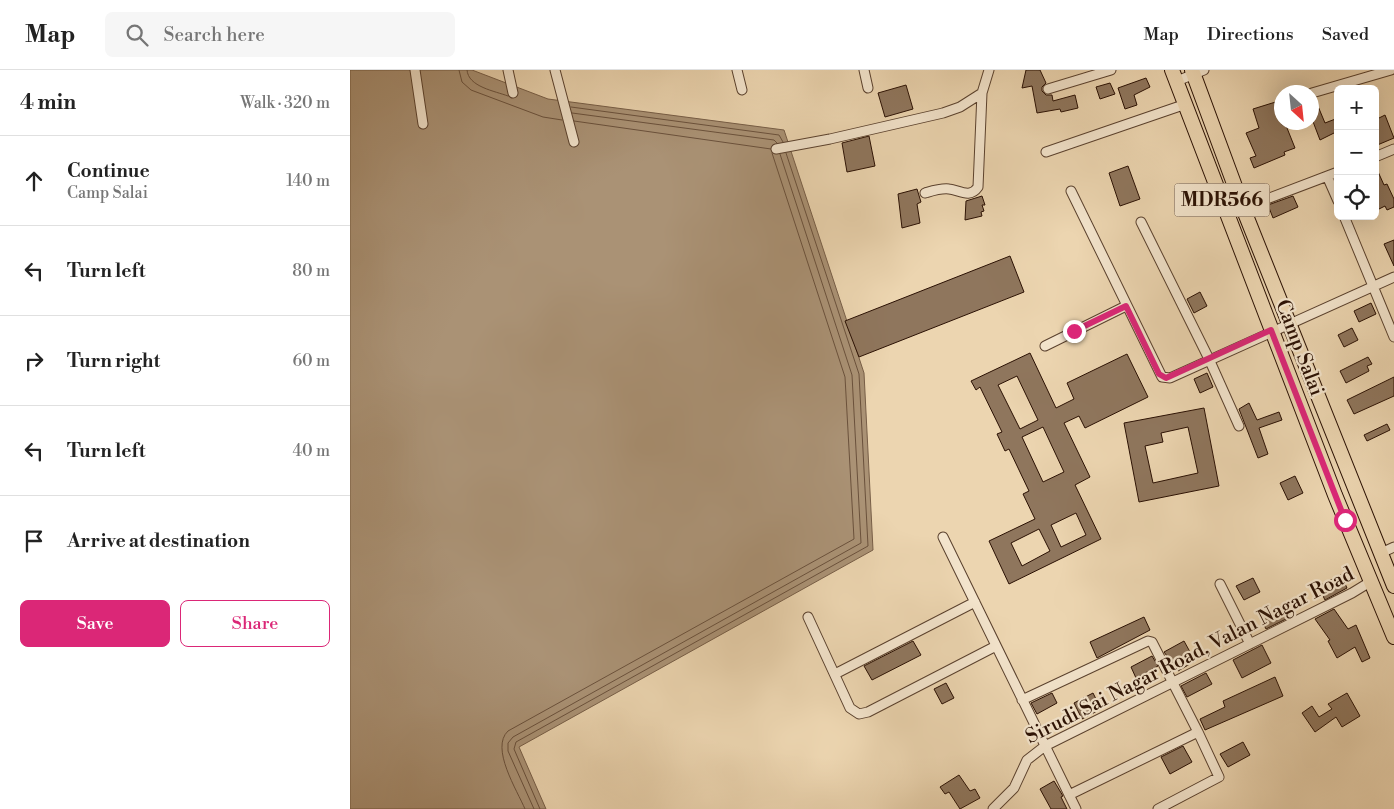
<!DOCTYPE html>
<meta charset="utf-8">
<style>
body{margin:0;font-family:"Libre Bodoni",serif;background:#f6f6f6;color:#222}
.controls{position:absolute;right:15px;top:15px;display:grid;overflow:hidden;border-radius:8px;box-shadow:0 5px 20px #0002}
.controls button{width:45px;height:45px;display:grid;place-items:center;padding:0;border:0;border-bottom:1px solid #e0e0e0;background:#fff;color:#222;font:25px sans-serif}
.compass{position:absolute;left:924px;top:15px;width:45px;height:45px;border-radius:50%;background:#fff;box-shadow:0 5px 20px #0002;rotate:153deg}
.stop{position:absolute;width:15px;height:15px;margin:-11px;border:4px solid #db2777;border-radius:50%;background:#fff}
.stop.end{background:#db2777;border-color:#fff;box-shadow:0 1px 5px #0008}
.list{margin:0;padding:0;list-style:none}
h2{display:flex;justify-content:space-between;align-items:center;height:65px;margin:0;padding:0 20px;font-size:21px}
h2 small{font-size:16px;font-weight:400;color:#767676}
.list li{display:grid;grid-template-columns:32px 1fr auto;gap:15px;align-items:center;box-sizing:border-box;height:90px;padding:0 20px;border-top:1px solid #e0e0e0}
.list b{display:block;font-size:19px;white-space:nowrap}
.list p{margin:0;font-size:16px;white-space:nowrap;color:#767676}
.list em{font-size:16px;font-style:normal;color:#767676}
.actions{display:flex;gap:10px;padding:15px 20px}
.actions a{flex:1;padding:11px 0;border:1px solid #db2777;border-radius:8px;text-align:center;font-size:18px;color:#db2777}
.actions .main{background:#db2777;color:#fff}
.icon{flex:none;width:28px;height:28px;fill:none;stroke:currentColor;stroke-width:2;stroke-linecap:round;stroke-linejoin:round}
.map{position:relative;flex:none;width:1044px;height:739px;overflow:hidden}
header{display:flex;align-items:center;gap:30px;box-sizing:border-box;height:70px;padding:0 25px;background:#fff;border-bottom:1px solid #e0e0e0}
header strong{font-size:24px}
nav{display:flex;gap:28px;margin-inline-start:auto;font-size:18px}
.search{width:350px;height:45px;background:#f6f6f6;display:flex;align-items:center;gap:12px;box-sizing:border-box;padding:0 18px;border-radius:8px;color:#767676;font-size:19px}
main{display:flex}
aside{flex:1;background:#fff}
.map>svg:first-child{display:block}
.water{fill:#aa9275;stroke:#775e47}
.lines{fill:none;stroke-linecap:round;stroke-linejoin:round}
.shore{stroke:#6a513c;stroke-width:1}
.building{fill:#8f765d;stroke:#2a1003;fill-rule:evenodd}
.minor-casing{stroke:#5a412e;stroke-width:11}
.primary-casing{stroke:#2a1003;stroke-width:16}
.minor{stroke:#f3e4cc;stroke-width:9}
.primary{stroke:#ecd5b0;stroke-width:14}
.route{stroke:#db2777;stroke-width:6}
.labels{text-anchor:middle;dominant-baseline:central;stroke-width:4.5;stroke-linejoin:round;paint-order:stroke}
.shield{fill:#f3e4cc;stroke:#66503f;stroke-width:1}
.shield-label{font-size:19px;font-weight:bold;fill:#2a1003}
.street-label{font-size:20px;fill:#2a1003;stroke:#f3e4cc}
</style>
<header>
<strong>Map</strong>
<div class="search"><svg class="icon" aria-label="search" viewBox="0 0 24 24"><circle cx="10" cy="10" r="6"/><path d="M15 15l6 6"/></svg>Search here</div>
<nav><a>Map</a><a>Directions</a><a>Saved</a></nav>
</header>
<main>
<aside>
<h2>4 min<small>Walk · 320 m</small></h2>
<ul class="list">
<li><svg class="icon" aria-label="ahead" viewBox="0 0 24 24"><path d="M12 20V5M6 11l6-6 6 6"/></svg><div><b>Continue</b><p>Camp Salai</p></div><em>140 m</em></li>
<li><svg class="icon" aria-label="left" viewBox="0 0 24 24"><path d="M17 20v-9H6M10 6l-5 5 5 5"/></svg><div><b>Turn left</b></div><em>80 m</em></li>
<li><svg class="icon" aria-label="right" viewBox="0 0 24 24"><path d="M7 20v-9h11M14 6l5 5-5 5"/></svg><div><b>Turn right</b></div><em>60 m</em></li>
<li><svg class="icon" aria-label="left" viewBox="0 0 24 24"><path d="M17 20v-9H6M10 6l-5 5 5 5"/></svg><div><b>Turn left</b></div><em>40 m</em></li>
<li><svg class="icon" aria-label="arrive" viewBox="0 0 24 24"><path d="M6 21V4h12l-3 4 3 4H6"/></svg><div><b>Arrive at destination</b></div></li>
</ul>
<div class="actions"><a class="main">Save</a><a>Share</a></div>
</aside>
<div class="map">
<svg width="1044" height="739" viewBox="0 0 1044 739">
<rect width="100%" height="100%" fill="#ecd5b0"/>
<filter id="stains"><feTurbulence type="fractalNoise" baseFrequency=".004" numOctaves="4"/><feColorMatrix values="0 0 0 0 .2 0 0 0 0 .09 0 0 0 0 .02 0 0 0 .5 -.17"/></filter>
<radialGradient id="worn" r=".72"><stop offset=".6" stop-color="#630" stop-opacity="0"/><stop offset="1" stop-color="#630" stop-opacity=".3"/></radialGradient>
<path class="water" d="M0,0H122L198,29L434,60L514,303L523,480L169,677L196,739H0Z"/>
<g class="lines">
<path class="shore" d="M109,0L112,12L121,20L193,47L212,50
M117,0C118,17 145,21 158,26
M221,37L429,65L433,72
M222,43L424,70L427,73
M224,51L421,79
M175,739C167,720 140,678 158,661L504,469L495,307L422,83
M184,739L158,681V673L163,667L511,473L502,305L430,84
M190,739L164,679L166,672L518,476L509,304L436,83"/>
</g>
<path class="building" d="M676,0H690L696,13L692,17V21L696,25H702L703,31L725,25L728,38L711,42L710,39L687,43L682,16L672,18Z
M796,8L800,17L784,25L787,35L775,39L768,18Z
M760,13L765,24L750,29L746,17Z
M556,15L563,39L535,47L528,23Z
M962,29H965L975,53L988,48V61L970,70L962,49Z
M932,30V55L935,53L945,78L934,82L935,85L904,98L900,88L906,86L896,63L909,58L903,39Z
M1035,45L1044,68L1025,76V50Z
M519,66L525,96L497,102L492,73Z
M1025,95L1034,115L1037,114L1044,129V137L1037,140L1035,136L1025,141Z
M778,96L790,129L770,136L759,103Z
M567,119L571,132L567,134L570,153L552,158L548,124Z
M632,126L635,135H632L634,141L631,142L632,146L615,150L616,131Z
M943,126L948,137L923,148L918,135Z
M1044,170V196L1034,174Z
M660,186L674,222L509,287L495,251Z
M850,222L857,236L844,243L837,229Z
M1021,233L1026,244L1009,252L1004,241Z
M1002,258L1008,270L994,277L988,265Z
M680,283L706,338L724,329L717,313L777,284L798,327L735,358L729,346L714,353L740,407L725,415L751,469L659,514L639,471L685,449L673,424L679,421L659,379L655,381L647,364L652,362L630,317L626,320L621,311ZM667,306L688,350L670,359L648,315ZM693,357L714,402L693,412L672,367ZM726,443L736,465L711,477L701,455ZM689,459L700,481L672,496L661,473Z
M1018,287L1022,294L1017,296L1019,301L996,313L990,301Z
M857,303L863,317L850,323L844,309Z
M1044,307V326L1004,344L997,330Z
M899,333L907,350L929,342L932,350L909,358L918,384L908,388L889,339Z
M854,338L869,416L789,432L774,353ZM838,357L848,403L803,413L795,376L813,372L811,363Z
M1037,354L1040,360L1017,371L1014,365Z
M945,406L953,423L938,430L930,413Z
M991,505L997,518L975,530L968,516Z
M903,508L910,522L894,530L886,516Z
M938,533L944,545L916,559L910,547Z
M984,539L998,559L1006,555L1020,588L1012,592L1005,577L987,588L978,571L980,570L965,549Z
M794,547L800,560L747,588L740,572Z
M563,571L571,585L522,610L514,596Z
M834,571L845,591L828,601L814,582Z
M912,575L921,593L892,608L883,590Z
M802,586L808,596L786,608L781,597Z
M856,603L862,614L837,627L831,616Z
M925,607L933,626L855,660L850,649L875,637L873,631Z
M596,613L604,628L592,634L584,619Z
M702,623L707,633L687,644L681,633Z
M743,623L751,639L732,649L724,633Z
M997,623L1010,646L992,657L986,647L965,662L952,643L962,636L969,647L982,639L978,634Z
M893,672L900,685L878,697L870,684Z
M833,676L842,692L820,704L811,687Z
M609,705L620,721L625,719L630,728L610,739L599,722L595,724L590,717Z
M704,711L713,726L711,727L717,739H701L690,719Z"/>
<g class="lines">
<defs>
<path id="minor" d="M65,0L73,54
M158,0L163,23
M205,0L224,72
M387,0L392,20
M514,0L518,18
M827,11L854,0
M698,19L761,0
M962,23L1041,0
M426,79L480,69L593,43L610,37L632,23
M696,82L836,34
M1025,87L1044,79
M977,106L988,131
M721,121L812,307L820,308L1044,207
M575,123C582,121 591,118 599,119C609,120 620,129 628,117L632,23L639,0
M893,138L988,102
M994,146L1044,267
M791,152L859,289L889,356
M695,276L776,236
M593,467L726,739
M1031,483L1044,477
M870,514L900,574
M458,547L500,638L509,644L518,642L646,576
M485,604L625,532
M672,630L798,571L802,572L848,662L719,725
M643,739L664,718L677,690L695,676L1002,523L1020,512
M808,739L869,707L848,662"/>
<path id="primary" d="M822,0L985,425L1044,567
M842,0L893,138L1044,516"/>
</defs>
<use href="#minor" class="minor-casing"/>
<use href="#primary" class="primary-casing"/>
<use href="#minor" class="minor"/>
<use href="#primary" class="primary"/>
</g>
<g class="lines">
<path class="route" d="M724,261L776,236L809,304L816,308L921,260L995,450"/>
</g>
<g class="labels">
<rect class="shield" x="824.5" y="113.5" width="95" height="33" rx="4"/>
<g class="shield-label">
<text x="872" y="130">MDR566</text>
</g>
<g class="street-label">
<text transform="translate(949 278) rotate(69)">Camp Salai</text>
<text transform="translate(840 586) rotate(-27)">Sirudi Sai Nagar Road, Valan Nagar Road</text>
</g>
</g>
<rect width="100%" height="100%" filter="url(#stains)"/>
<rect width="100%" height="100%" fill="url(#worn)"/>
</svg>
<div class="controls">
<button>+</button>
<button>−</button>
<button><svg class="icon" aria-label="locate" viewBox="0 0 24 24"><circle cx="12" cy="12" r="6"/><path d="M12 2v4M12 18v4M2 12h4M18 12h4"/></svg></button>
</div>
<svg class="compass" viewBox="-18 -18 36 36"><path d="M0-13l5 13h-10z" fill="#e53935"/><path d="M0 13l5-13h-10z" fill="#767676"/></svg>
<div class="stop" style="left:995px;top:450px"></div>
<div class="stop end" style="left:724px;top:261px"></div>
</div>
</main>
